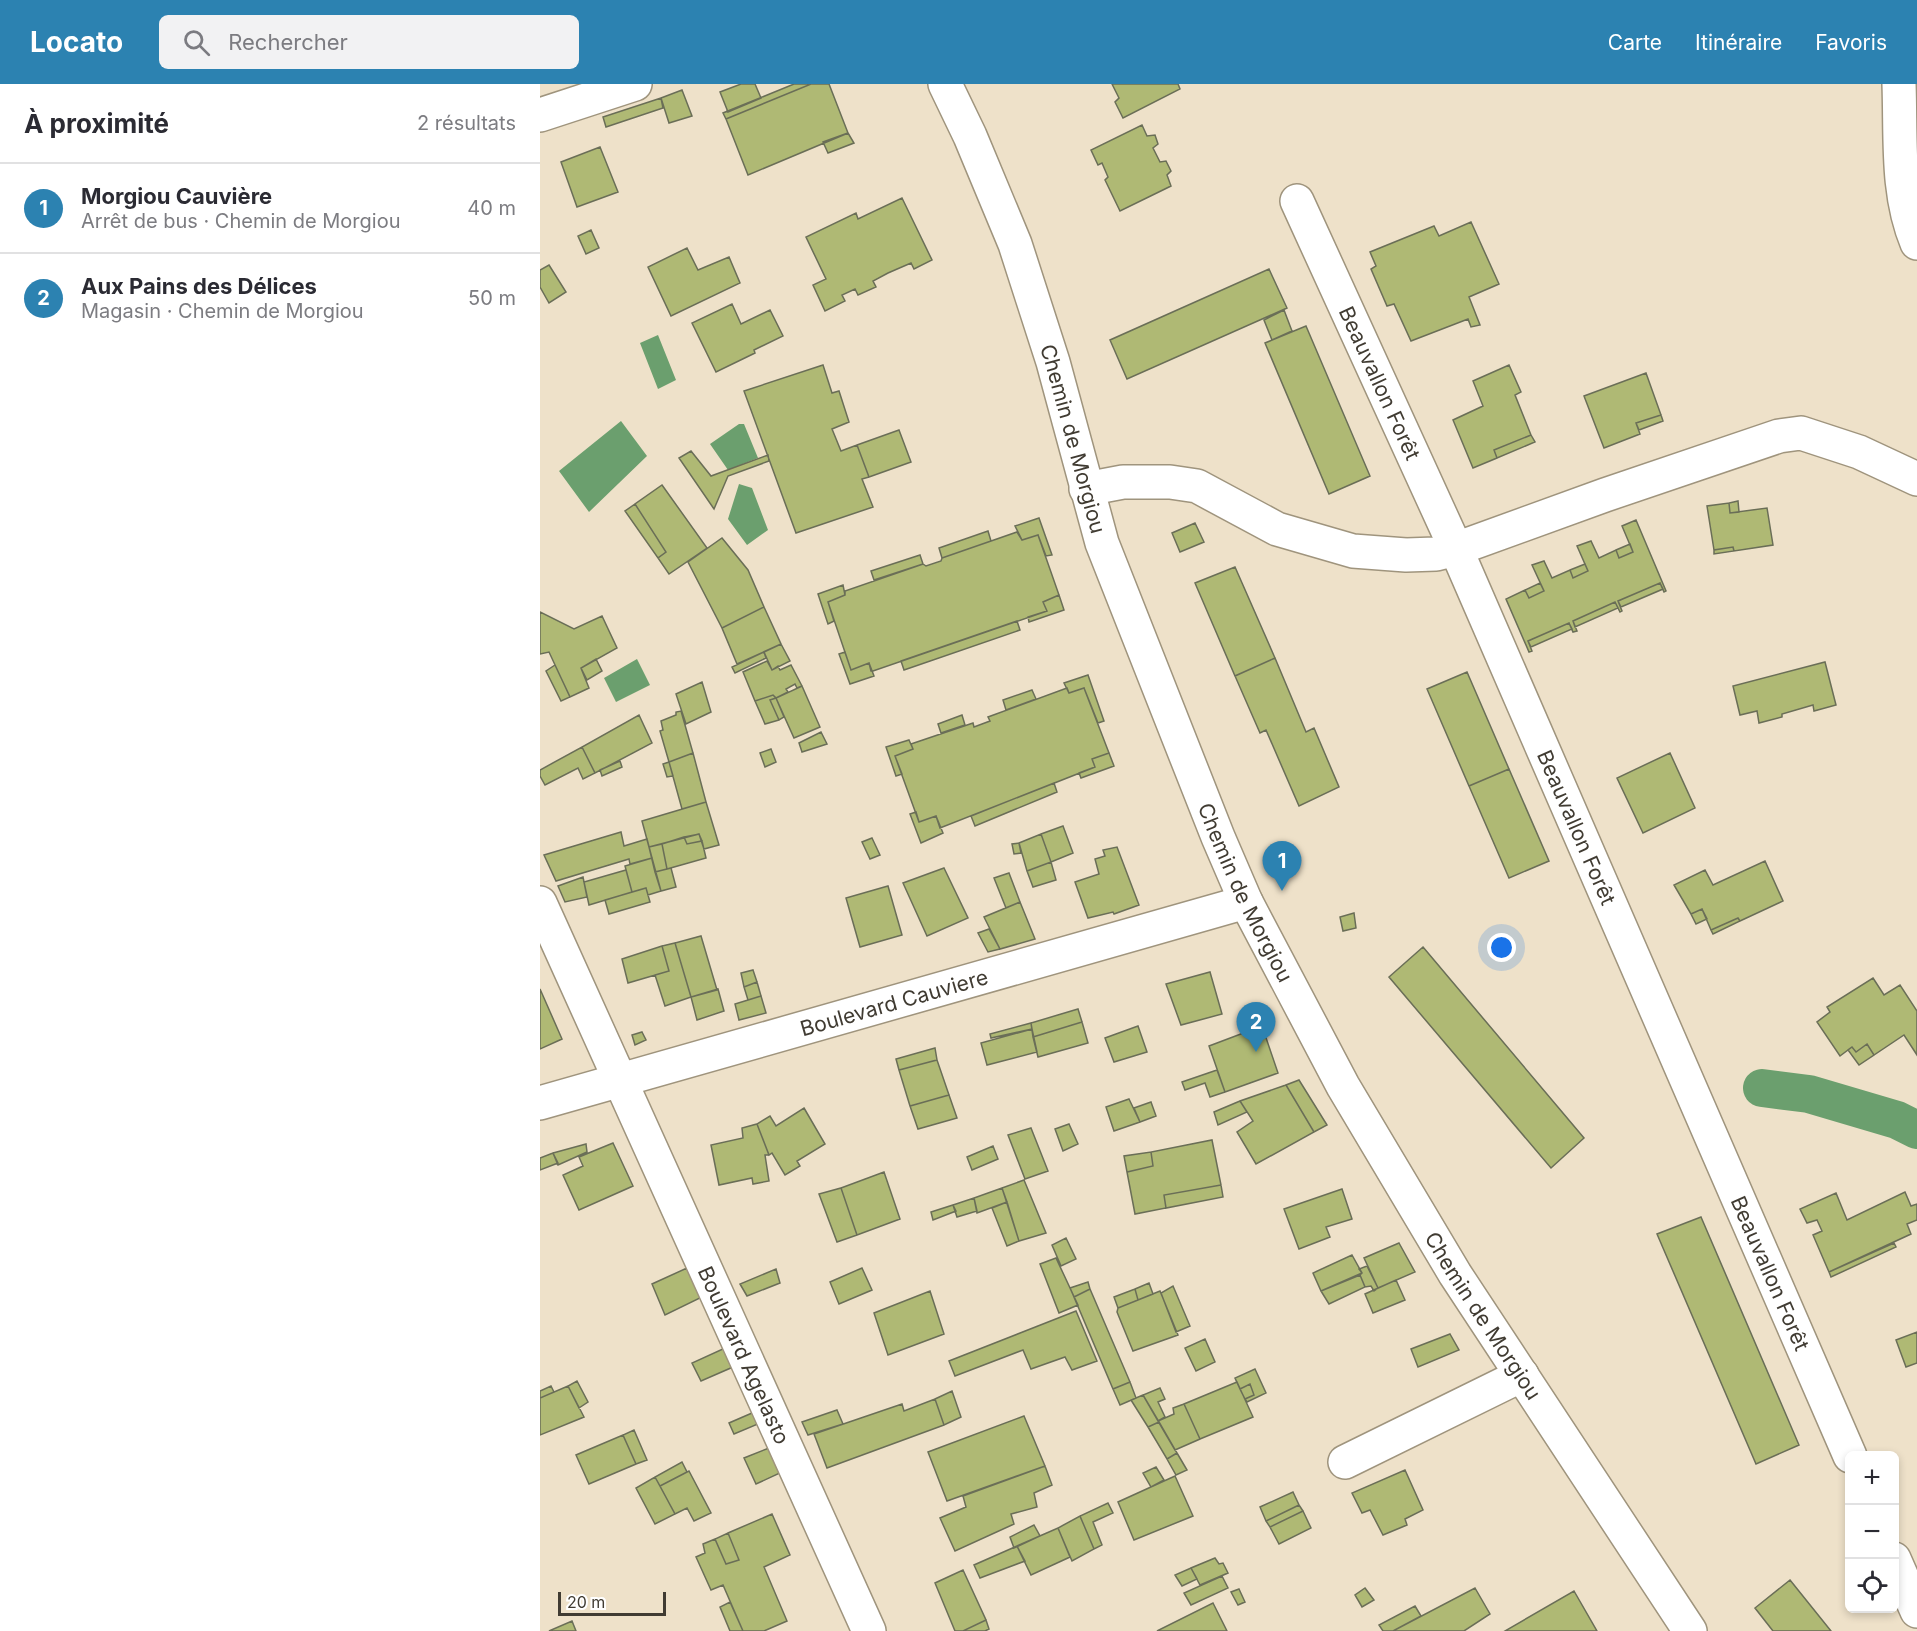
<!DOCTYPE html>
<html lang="fr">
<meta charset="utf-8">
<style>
body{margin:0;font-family:Inter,sans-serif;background:#f2f2f3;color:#2b2b33}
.controls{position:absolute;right:18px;bottom:18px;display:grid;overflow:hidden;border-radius:9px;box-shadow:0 3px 9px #0003}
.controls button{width:54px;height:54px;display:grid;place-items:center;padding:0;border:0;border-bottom:2px solid #e1e1e2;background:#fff;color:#2b2b33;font:30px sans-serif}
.scale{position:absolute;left:18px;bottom:15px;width:108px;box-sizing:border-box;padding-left:6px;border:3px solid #403b32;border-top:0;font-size:16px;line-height:21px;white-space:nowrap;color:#403b32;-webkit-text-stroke:4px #fff;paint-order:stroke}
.you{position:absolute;left:962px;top:864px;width:21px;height:21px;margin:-15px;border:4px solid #fff;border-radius:50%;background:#1a73e8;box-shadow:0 0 0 9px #1a73e833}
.badge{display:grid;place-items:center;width:39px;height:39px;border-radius:50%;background:#2c82b1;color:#fff;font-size:20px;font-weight:700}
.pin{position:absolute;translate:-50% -50px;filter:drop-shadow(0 2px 3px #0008)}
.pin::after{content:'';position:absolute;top:32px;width:21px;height:18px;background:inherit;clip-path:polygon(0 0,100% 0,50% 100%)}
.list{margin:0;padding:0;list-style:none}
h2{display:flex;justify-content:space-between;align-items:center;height:78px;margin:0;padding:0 24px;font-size:26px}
h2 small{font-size:20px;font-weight:400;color:#7c7c81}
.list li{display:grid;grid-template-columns:39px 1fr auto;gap:18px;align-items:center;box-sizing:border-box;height:90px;padding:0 24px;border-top:2px solid #e1e1e2}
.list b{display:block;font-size:22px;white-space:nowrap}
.list p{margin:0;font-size:20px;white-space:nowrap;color:#7c7c81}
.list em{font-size:20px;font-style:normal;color:#7c7c81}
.icon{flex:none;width:33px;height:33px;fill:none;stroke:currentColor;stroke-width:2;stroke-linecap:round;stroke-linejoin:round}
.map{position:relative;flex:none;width:1377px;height:1547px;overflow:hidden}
header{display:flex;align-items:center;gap:36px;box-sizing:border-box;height:84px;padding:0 30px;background:#2c82b1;color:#fff}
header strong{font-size:28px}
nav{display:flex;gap:33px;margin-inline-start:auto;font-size:21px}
.search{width:420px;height:54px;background:#f2f2f3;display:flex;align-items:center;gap:15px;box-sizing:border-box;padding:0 21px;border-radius:9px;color:#7c7c81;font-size:22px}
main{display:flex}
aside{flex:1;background:#fff}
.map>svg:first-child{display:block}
.water{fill:#6b9f6e}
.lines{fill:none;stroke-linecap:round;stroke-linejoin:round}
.canal{stroke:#6b9f6e;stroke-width:38}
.building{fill:#afb974;stroke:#6a6e57;stroke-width:1.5}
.minor-casing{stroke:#9f947d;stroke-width:36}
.minor{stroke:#fff;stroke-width:33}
.labels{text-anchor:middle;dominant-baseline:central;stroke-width:4.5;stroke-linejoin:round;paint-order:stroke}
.street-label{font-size:21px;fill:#403b32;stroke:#fff}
</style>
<header>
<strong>Locato</strong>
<div class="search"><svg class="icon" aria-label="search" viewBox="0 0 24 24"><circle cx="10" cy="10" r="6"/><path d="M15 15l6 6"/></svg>Rechercher</div>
<nav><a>Carte</a><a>Itinéraire</a><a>Favoris</a></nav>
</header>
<main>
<aside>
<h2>À proximité<small>2 résultats</small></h2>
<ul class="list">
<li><span class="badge">1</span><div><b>Morgiou Cauvière</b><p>Arrêt de bus · Chemin de Morgiou</p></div><em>40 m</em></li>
<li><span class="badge">2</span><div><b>Aux Pains des Délices</b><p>Magasin · Chemin de Morgiou</p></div><em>50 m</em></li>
</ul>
</aside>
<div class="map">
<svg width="1377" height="1547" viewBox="0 0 1377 1547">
<rect width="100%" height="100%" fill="#eee1c9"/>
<path class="water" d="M118,251L136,296L118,305L100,259Z
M81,337L107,372L49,428L19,387Z
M199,340H204L218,374L188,386L170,360Z
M199,400L212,404L228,446L207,461L188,435Z
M97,575L110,601L76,618L64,594Z"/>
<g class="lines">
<path class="canal" d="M1222,1004L1269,1010L1357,1036L1377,1046"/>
</g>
<path class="building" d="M201,0H215L221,14L188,28L180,8Z
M254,0H271L186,35L183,29Z
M271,0H289L308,49L208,91L186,35Z
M572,0H638L640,5L583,34L575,18L579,14Z
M142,6L152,32L129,39L121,14Z
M121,14L123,24L66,43L63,33Z
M602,41L607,52L615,51L618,60L613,64L620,78L626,77L631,87L627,91L631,102L580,127L565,96L568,93L562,79L558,81L551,66Z
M308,49L314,59L288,69L283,58Z
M60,63L78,108L37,123L21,78Z
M362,114L392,176L374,185L371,179L348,189L333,197L336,203L318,211L315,205L302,211L305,217L285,227L273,201L286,195L266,153L316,129L318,135Z
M931,138L959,200L929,213L940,241L931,243L928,235L871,257L854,220L847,222L831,185L836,182L830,168L894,142L899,152Z
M51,146L59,164L46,170L38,152Z
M147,164L158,186L189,173L200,199L131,232L108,183Z
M9,181L26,208L9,219L0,203V186Z
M729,185L747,224L587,295L570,256Z
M192,220L201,240L230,226L243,252L214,266L215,269L176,288L152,239Z
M744,226L752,247L732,256L724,236Z
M766,242L830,392L789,410L725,259Z
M283,281L292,309L299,307L309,338L292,345L301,367L317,361L329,393L322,395L333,423L256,449L204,307Z
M969,281L981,308L975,311L991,351L954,366L957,374L933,384L913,336L943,322L933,297Z
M1106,289L1121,331L1096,339L1100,350L1064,364L1044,312Z
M1121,331L1123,337L1099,346L1096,339Z
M359,346L371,378L329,393L317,361Z
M991,351L995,358L957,374L954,366Z
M151,367L171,392L228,371L229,377L188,392L174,425L139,374Z
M122,401L167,464L129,490L118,474L126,468L95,420Z
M1198,417L1199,428L1190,429L1189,419Z
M1189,419L1190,429L1227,424L1233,461L1194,467L1193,463L1174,466L1167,422Z
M95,420L126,468L118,474L85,427Z
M499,434L512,471L506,472L498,451L482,456L475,442Z
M1096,436L1126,507L1124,508L1120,499L1078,517L1082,527L1080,528L1075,518L1033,537L1037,547L1033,548L1029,539L988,557L992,567L989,568L966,515L985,506L989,514L1004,507L992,481L1004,477L1012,494L1030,486L1033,494L1048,487L1037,462L1051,457L1059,474L1076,466L1079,474L1093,468L1082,442Z
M655,439L664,458L640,468L632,449Z
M448,447L451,457L402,474L399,464Z
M477,448L482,456L498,451L519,511L503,518L507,527L333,587H331L329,579L311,586L288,518L305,511V507L383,480L386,482L401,477L402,474Z
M182,454L208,486L224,523L182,544L148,478Z
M1090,460L1093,468L1079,474L1076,466Z
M1193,463L1194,467L1174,470V466Z
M380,471L383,480L334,496L331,487Z
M1045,480L1048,487L1033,494L1030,486Z
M695,483L735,574L695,592L655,499Z
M1000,499L1004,507L989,514L985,506Z
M1120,499L1123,505L1081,523L1078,517Z
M303,501L305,511L288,518L294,537L288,540L278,510Z
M519,511L524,526L489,538L488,533L507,527L503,518Z
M1075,518L1078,524L1035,543L1033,537Z
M224,523L241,560L197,580L182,544Z
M0,528L34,545L62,532L77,564L41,584L49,604L30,613L9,568L0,570Z
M477,537L480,546L364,586L361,577Z
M1029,539L1032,545L991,563L988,557Z
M241,560L250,577L232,586L224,568Z
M224,568L226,574L195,589L192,583Z
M305,568L311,586L329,579L334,592L310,600L299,570Z
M735,574L766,648L774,644L799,703L759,722L726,646L720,649L695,592Z
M56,575L62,587L47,596L41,584Z
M227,577L232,586L238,582L240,586L251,581L262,602L257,604L255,600L246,605L248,608L236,614L233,611L215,617L203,588Z
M1285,578L1296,621L1274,627L1273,621L1242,630V633L1219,639L1217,627L1200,631L1193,602Z
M15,581L30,613L21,617L6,587Z
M927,588L969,685L929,702L887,605Z
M548,591L564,637L558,639L544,604L529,609L524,599Z
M162,598L171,628L146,640L136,610Z
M262,602L280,643L254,654L236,614Z
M527,604L529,609L544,604L569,669L552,675L555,683L400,744L396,732L379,738L355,672L373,665L371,660L433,639L434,643L450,637L448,633Z
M492,606L496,615L466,626L463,616Z
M233,611L236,614L230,616L239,636L225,640L215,617Z
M236,614L244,633L239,636L230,616Z
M141,627L153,669L129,678L120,647L123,646L121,637L136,631V628Z
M99,631L112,659L55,689L42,663Z
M422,631L425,641L401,649L398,640Z
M281,648L287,660L262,668L259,659Z
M369,656L373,665L355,672L362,690L356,692L346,663Z
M42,663L55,689L43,695L38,684L5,701L0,692V686Z
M231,665L236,678L225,683L220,669Z
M153,669L166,718L142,725L129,678Z
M569,669L574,682L541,694L539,689L555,683L552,675Z
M1130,669L1155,724L1103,749L1077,694Z
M80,677L82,683L62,692L60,686Z
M129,678L133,692L127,693L123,680Z
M969,685L1009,777L969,794L929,702Z
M514,699L517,708L435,742L431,732Z
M166,718L179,761L164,765L159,750L109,763L102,737Z
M376,728L379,738L396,732L403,749L381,759L370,730Z
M523,742L533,769L511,778L501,750Z
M81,748L84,762L107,755L112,774L90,780L89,775L16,797L4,771Z
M159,750L162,757L147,760L144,753Z
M501,750L511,778L487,787L479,759Z
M144,753L147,760L162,757L166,774L127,785L122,760Z
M332,754L340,771L330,775L322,758Z
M479,759L481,769L474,770L472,760Z
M122,760L127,785L115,788L109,763Z
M577,763L599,821L574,830L573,828L548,834L535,798L559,790L555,775L565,772L563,766Z
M112,774L121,807L108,811L106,804L92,808L85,782Z
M1225,777L1243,817L1200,837L1198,834L1171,846L1162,825L1151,830L1134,801L1165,786L1173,801Z
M511,778L516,796L493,803L487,787Z
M131,784L136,803L121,807L115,788Z
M404,784L428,834L387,852L363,799Z
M86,786L92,808L49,821L44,798Z
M469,789L480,818L466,824L454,794Z
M43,793L47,813L25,818L18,802Z
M348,802L362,851L320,863L306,814Z
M106,804L110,818L69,830L65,816Z
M480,818L495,855L460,865L444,833Z
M1162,825L1167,835L1156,840L1151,830Z
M814,829L816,844L803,847L800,833Z
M1198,834L1200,837L1173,850L1171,846Z
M449,845L460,865L448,868L438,849Z
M161,852L177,906L151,913L135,859Z
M135,859L151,913L125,922L115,891L129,887L122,862Z
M122,862L129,887L88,899L82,875Z
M883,863L1044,1054L1011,1084L849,893Z
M213,886L217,898L204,903L201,889Z
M670,888L682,930L641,941L626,900Z
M1333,894L1344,911L1360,901L1377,927V971L1364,951L1334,971L1327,960L1316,968L1312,963L1300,972L1277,938L1290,928L1287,923Z
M217,898L221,912L208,916L204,903Z
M0,905L22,955L0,965Z
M178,905L184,927L157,936L151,913Z
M221,912L226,929L199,936L195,920Z
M538,925L542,938L493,953L491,939Z
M542,938L548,959L498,973L493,953Z
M491,939L492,945L451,954L450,950Z
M598,942L607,968L574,978L565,954Z
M722,942L738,989L685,1008L669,962Z
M492,945L497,968L447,981L441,959Z
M102,948L106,956L95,961L92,951Z
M1327,960L1334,971L1319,981L1308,966L1312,963L1316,968Z
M395,964L397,976L359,986L356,975Z
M397,976L409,1011L370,1022L359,986Z
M677,986L685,1008L670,1013L665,999L645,1006L642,998Z
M759,996L787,1041L774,1048L746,1001Z
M746,1001L774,1048L716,1080L697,1048L713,1037L700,1017Z
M409,1011L417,1034L378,1045L370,1022Z
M589,1015L600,1038L574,1047L566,1023Z
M700,1017L707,1028L678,1041L674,1028Z
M611,1018L616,1032L600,1038L594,1024Z
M264,1024L285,1060L257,1077L260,1082L245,1091L232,1069L229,1071L217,1040L230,1032L236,1042Z
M217,1040L229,1071H225L229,1097L213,1100L212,1094L179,1101L171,1061L203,1054L202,1044Z
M529,1040L538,1060L523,1067L515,1045Z
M491,1044L508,1087L485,1095L468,1051Z
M672,1056L681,1101L624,1111L626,1124L595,1130L587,1088L613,1082L611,1068Z
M73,1059L93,1102L39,1126L23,1091L43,1082L39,1073Z
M46,1060L47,1068L18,1081L13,1069Z
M453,1062L458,1075L432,1086L427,1073Z
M611,1068L613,1082L587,1088L584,1072Z
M13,1069L18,1079L0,1086V1074Z
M344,1088L360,1135L317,1151L301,1104Z
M484,1096L506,1149L479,1157L462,1104Z
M681,1101L683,1113L626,1124L624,1111Z
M301,1104L317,1151L297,1158L279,1110Z
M462,1104L467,1118L437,1129L434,1114Z
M802,1105L812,1135L786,1143L790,1153L759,1165L744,1125Z
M1365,1108L1371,1122L1377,1120V1136L1367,1140L1371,1150L1289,1188L1273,1151L1282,1147L1277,1136L1267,1139L1260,1125L1296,1109L1307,1136Z
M434,1114L437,1127L417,1133L413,1121Z
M467,1118L479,1157L467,1162L452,1124Z
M413,1121L416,1127L393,1136L391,1128Z
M1161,1133L1259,1361L1216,1380L1117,1150Z
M526,1154L536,1175L521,1182L512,1161Z
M859,1159L875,1188L838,1204L824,1174Z
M1354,1159L1356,1163L1291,1193L1289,1188Z
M812,1171L822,1189L781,1207L773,1189Z
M516,1174L538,1221L519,1229L500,1180Z
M827,1182L838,1204L834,1207L831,1202L825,1203L820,1191L822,1189L819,1185Z
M147,1184L162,1213L125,1231L112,1200Z
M322,1184L332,1206L299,1220L290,1198Z
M236,1185L240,1199L207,1212L200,1200Z
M820,1191L825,1203L789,1220L781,1207Z
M856,1196L865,1216L833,1229L825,1210Z
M548,1198L550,1205L534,1213L530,1204Z
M609,1199L613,1210L598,1216L595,1205Z
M633,1202L650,1242L636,1248L621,1209Z
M550,1205L590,1298L573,1305L534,1213Z
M595,1205L598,1216L578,1224L574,1213Z
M390,1207L404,1250L348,1271L334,1229Z
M620,1207L638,1251L593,1267L577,1228L578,1224Z
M536,1227L557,1277L532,1286L525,1273L491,1285L483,1266L415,1292L409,1277Z
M1377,1248V1279L1366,1283L1356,1256Z
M910,1250L919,1266L878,1283L871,1265Z
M665,1255L675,1278L656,1287L645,1264Z
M185,1264L193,1283L161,1297L152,1279Z
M715,1285L726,1309L707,1318L705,1315L714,1311L710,1300L700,1305L695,1294Z
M37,1297L48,1318L39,1324L28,1302Z
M590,1298L596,1314L580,1321L573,1305Z
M697,1298L713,1333L660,1355L644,1320Z
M710,1300L714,1311L705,1315L700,1305Z
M11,1302L14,1308L0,1314V1307Z
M28,1302L44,1333L0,1351V1314Z
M620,1304L625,1315L618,1318L625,1333L618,1337L603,1311Z
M412,1307L421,1333L404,1341L395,1315Z
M603,1311L619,1338L608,1343L591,1316Z
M395,1315L404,1341L287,1384L274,1350L362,1320L364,1327Z
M644,1320L660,1355L635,1366L618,1337L634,1330L633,1324Z
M297,1326L303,1340L268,1351L262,1338Z
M212,1329L218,1340L194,1350L189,1339Z
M484,1332L505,1382L407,1417L388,1368Z
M619,1338L637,1369L627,1375L608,1343Z
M94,1346L107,1376L96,1380L83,1351Z
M83,1351L96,1380L49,1400L36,1371Z
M229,1364L240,1389L216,1400L204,1374Z
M637,1369L647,1386L636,1391L627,1375Z
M142,1378L147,1388L120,1402L115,1393Z
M505,1382L512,1401L494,1409L497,1423L471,1430L474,1440L415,1467L400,1434L426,1423L423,1412Z
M616,1383L624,1396L611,1403L603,1389Z
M865,1386L883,1426L865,1435L867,1441L843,1451L830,1426L822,1429L812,1409Z
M149,1387L171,1429L154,1437L147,1424L135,1430L120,1402Z
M635,1392L653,1432L594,1456L578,1418Z
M115,1393L135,1430L115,1440L96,1404Z
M753,1408L759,1421L726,1437L720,1423Z
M568,1419L573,1429L553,1438L562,1461L554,1465L540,1432Z
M759,1421L763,1427L730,1443L726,1437Z
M763,1427L771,1444L739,1460L730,1443Z
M232,1430L250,1471L224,1483L247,1537L224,1547H203L183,1501L171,1506L156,1473L165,1469L163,1460L175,1455L186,1480L199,1476L188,1449Z
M540,1432L554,1465L532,1477L518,1444Z
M494,1441L500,1452L474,1464L470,1453Z
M518,1444L530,1473L491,1491L477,1462Z
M188,1449L199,1476L186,1480L175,1455Z
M477,1462L485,1477L440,1494L434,1481Z
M675,1474L679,1480L683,1479L688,1489L660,1501L651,1484Z
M651,1484L657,1495L642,1502L635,1491Z
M423,1486L446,1536L423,1547H415L395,1499Z
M682,1492L688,1504L651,1521L644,1509Z
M1250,1496L1291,1547H1233L1215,1524Z
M825,1504L834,1516L822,1523L815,1511Z
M935,1504L950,1530L924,1547H853Z
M699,1505L705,1518L698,1521L691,1508Z
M1034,1507L1057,1547H965Z
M190,1518L203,1547H190L180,1523Z
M673,1519L687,1547H617Z
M875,1522L881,1532L853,1547H843L839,1541Z
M446,1536L449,1545L445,1547H423Z
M32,1537L36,1547H9Z"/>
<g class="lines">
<defs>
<g id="minor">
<path id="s1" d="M405,0L430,52L475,160L513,278L562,459L678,753L706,818L803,1002L915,1190L1150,1547"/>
<path d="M1359,0C1361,53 1356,109 1377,159"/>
<path d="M0,31L95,0"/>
<path id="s2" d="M757,117L916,465L1310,1372"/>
<path d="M546,405L583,398H630L657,402L737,445L813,467L866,471L896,470L916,465L1065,411L1239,352L1261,349L1319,368L1377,395"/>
<path id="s3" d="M0,819L329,1547"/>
<path id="s4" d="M0,1019L706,818"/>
<path d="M805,1378L982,1291"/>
<path d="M1354,1475L1377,1527"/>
</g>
</defs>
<use href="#minor" class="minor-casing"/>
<use href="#minor" class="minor"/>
</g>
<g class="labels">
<g class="street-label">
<text stroke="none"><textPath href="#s2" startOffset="200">Beauvallon Forêt</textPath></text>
<text stroke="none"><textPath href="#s1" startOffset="378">Chemin de Morgiou</textPath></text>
<text stroke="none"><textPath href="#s2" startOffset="686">Beauvallon Forêt</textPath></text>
<text stroke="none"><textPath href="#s1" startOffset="864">Chemin de Morgiou</textPath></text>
<text stroke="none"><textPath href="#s4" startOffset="368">Boulevard Cauviere</textPath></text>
<text stroke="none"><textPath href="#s2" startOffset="1172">Beauvallon Forêt</textPath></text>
<text stroke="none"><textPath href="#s1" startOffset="1350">Chemin de Morgiou</textPath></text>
<text stroke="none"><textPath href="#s3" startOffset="496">Boulevard Agelasto</textPath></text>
</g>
</g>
</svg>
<div class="controls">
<button>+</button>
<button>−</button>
<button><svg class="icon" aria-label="locate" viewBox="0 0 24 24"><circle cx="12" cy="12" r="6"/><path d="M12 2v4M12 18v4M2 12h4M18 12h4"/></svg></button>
</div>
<div class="scale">20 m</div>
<div class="you"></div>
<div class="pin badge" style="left:742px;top:807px">1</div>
<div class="pin badge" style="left:716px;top:968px">2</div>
</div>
</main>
